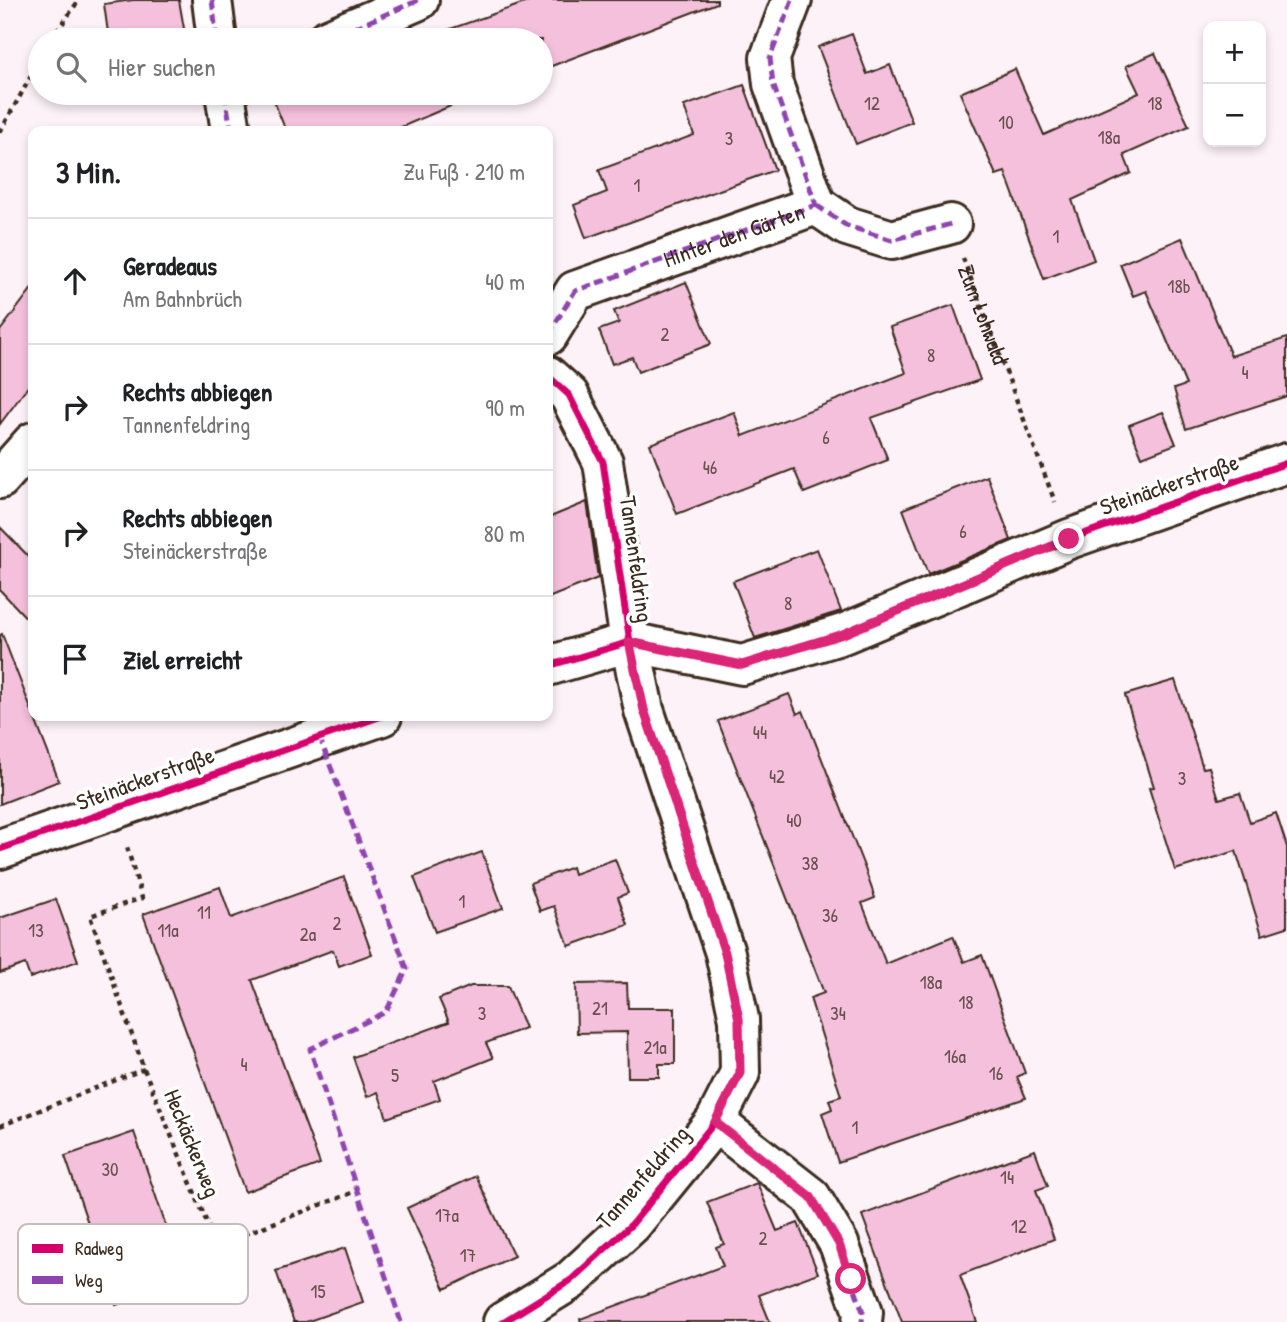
<!DOCTYPE html>
<html lang="de">
<meta charset="utf-8">
<style>
body{margin:0;font-family:"Patrick Hand",sans-serif;background:#f6f6f6;color:#202124}
.controls{position:absolute;right:21px;top:21px;display:grid;overflow:hidden;border-radius:14px;box-shadow:0 4px 10px #0003}
.controls button{width:63px;height:63px;display:grid;place-items:center;padding:0;border:0;border-bottom:2px solid #e0e0e0;background:#fff;color:#202124;font:35px sans-serif}
.stop{position:absolute;width:21px;height:21px;margin:-16px;border:5px solid #db2777;border-radius:50%;background:#fff}
.stop.end{background:#db2777;border-color:#fff;box-shadow:0 2px 7px #0008}
.list{margin:0;padding:0;list-style:none}
h2{display:flex;justify-content:space-between;align-items:center;height:91px;margin:0;padding:0 28px;font-size:30px}
h2 small{font-size:23px;font-weight:400;color:#757577}
.list li{display:grid;grid-template-columns:46px 1fr auto;gap:21px;align-items:center;box-sizing:border-box;height:126px;padding:0 28px;border-top:2px solid #e0e0e0}
.list b{display:block;font-size:26px;white-space:nowrap}
.list p{margin:0;font-size:23px;white-space:nowrap;color:#757577}
.list em{font-size:23px;font-style:normal;color:#757577}
.icon{flex:none;width:38px;height:38px;fill:none;stroke:currentColor;stroke-width:2;stroke-linecap:round;stroke-linejoin:round}
.map{position:relative;flex:none;width:1287px;height:1322px;overflow:hidden}
.search{position:absolute;background:#fff;box-shadow:0 4px 10px #0003;left:28px;top:28px;width:525px;height:77px;display:flex;align-items:center;gap:18px;box-sizing:border-box;padding:0 24px;border-radius:38px;color:#757577;font-size:26px}
.panel{position:absolute;background:#fff;box-shadow:0 4px 10px #0003;left:28px;top:126px;width:525px;height:595px;border-radius:14px}
.map>svg:first-child{display:block}
.building{fill:#f4c0dc;stroke:#3b2a1e;stroke-width:2}
.lines{fill:none;stroke-linecap:round;stroke-linejoin:round}
.minor-casing{stroke:#3b2a1e;stroke-width:44}
.path{stroke:#3b2a1e;stroke-width:4.5;stroke-dasharray:5 5;stroke-linecap:butt}
.minor{stroke:#fff;stroke-width:38}
.quiet{stroke:#8e44ad;stroke-width:5;stroke-dasharray:10 5;stroke-linecap:butt}
.cycleway-casing{stroke:#fff;stroke-width:11}
.cycleway{stroke:#d6006c;stroke-width:7}
.route{stroke:#db2777;stroke-width:9}
.labels{text-anchor:middle;dominant-baseline:central;stroke-width:7;stroke-linejoin:round;paint-order:stroke}
.number-label{font-size:19px;fill:#69504e}
.street-label{font-size:23px;fill:#3b2a1e;stroke:#fff}
.key{fill:#fff;stroke:#c4bfbc;stroke-width:2}
.key-label{font-size:19px;fill:#3b2a1e}
</style>
<div class="map">
<svg width="1287" height="1322" viewBox="0 0 1287 1322">
<rect width="100%" height="100%" fill="#fdf2f8"/>
<filter id="ink" filterUnits="userSpaceOnUse"><feTurbulence type="fractalNoise" baseFrequency=".0143" numOctaves="2"/><feDisplacementMap in="SourceGraphic" scale="14" xChannelSelector="R" yChannelSelector="G"/><feConvolveMatrix kernelMatrix="1 2 1 2 8 2 1 2 1" color-interpolation-filters="sRGB"/></filter>
<g filter="url(#ink)">
<path class="building" d="M133,0H179L186,40H109L104,4Z
M533,0H717V3L541,70V40H419Z
M852,34L867,74L890,65L912,122L856,144L818,47Z
M1155,53L1189,126L1124,155L1131,173L1072,200L1094,260L1044,279L1005,172L996,175L960,93L1015,69L1044,135L1139,93L1126,66Z
M744,85L775,170L586,238L574,205L607,192L599,170L694,135L684,106Z
M296,93H481L392,131H286L274,101Z
M1182,238L1231,356L1287,338V396L1186,429L1174,389L1186,385L1146,291L1133,296L1120,264Z
M686,282L711,344L638,372L632,357L612,364L599,330L619,323L614,311Z
M33,287V380L0,424V331Z
M953,305L980,380L871,418L888,460L804,493L794,469L677,514L650,444L734,412L743,436L906,373L890,327Z
M1163,412L1176,444L1142,457L1129,425Z
M987,476L1011,540L928,574L903,509Z
M587,502L598,578L548,598V518Z
M0,527L33,561V625L0,590Z
M817,549L841,611L755,638L733,581Z
M2,634L59,781L0,804V635Z
M1175,680L1203,768L1209,767L1219,799L1240,793L1250,822L1276,813L1287,847V927L1262,935L1236,851L1175,870L1149,788L1154,787L1125,695Z
M789,694L797,714L803,711L865,869L875,898L862,903L886,964L953,936L964,962L982,955L1025,1073L1017,1077L1026,1098L838,1162L822,1113L832,1109L829,1100L841,1096L810,998L824,993L718,721Z
M482,852L503,908L435,932L414,877Z
M615,859L628,893L618,897L628,925L569,946L554,906L540,911L530,883L572,867L574,874Z
M344,877L372,954L339,966L333,950L252,980L320,1164L245,1192L143,914L220,887L231,918Z
M56,899L78,961L30,978L25,964L0,973V918Z
M627,983L628,1008H675V1064H659V1077H628L627,1032L577,1033L576,984Z
M471,986H508L525,1028L486,1043L493,1058L434,1081L440,1099L387,1118L378,1092L367,1097L353,1057L449,1022L439,999Z
M134,1132L185,1282L116,1305L65,1156Z
M1035,1150L1048,1186L1036,1190L1054,1239L960,1275L977,1322H902L862,1215Z
M476,1176L514,1256L445,1289L407,1208Z
M757,1183L777,1231L798,1223L818,1273L759,1295L770,1322H581L580,1319L723,1266L716,1247L724,1244L707,1202Z
M345,1248L363,1302L306,1322H294L276,1271Z"/>
<g class="lines">
<defs>
<g id="minor">
<path d="M212,0L217,40"/>
<path d="M792,0L770,58L773,84L816,205"/>
<path d="M326,40L419,0"/>
<path d="M225,93L231,131"/>
<path d="M816,205L847,226L892,240L951,224"/>
<path id="s2" d="M548,335L575,291L816,205"/>
<path d="M0,479L33,442"/>
<path d="M548,666L630,642L742,665L843,634L1069,539L1287,463"/>
<path d="M0,849L382,716"/>
<path d="M715,1122L811,1197L839,1244L863,1312L862,1322"/>
<path d="M503,1322L571,1280L632,1224L715,1122L740,1073L739,1019L725,953L644,710L630,642L603,462L569,395L548,376"/>
</g>
</defs>
<use href="#minor" class="minor-casing"/>
<g class="path">
<path d="M51,40L79,0"/>
<path d="M0,132L40,60"/>
<path id="s1" d="M963,258L1055,502"/>
<path d="M144,1069L216,1245L357,1191"/>
<path d="M0,1126L144,1069L90,916L142,898L127,847"/>
</g>
<use href="#minor" class="minor"/>
<path class="quiet" d="M212,0L217,40
M792,0L770,58L773,84L816,205
M326,40L419,0
M225,93L231,131
M816,205L847,226L892,240L951,224
M548,335L575,291L816,205
M319,736L407,969L386,1012L310,1049L401,1322
M715,1122L811,1197L839,1244L863,1312L862,1322"/>
<defs>
<path id="cycleway" d="M548,666L630,642L742,665L843,634L1069,539L1287,463
M0,849L382,716
M503,1322L571,1280L632,1224L715,1122L740,1073L739,1019L725,953L644,710L630,642L603,462L569,395L548,376"/>
</defs>
<use href="#cycleway" class="cycleway-casing"/>
<use href="#cycleway" class="cycleway"/>
</g>
</g>
<g class="lines" filter="url(#ink)">
<path class="route" d="M851,1279L839,1244L811,1197L715,1122L740,1073L739,1019L725,953L644,710L629,642L742,665L843,634L1069,539"/>
</g>
<g class="labels">
<g class="number-label">
<text x="872" y="103">12</text>
<text x="1155" y="103">18</text>
<text x="1006" y="122">10</text>
<text x="1109" y="137">18a</text>
<text x="729" y="138">3</text>
<text x="637" y="185">1</text>
<text x="1056" y="236">1</text>
<text x="1179" y="286">18b</text>
<text x="665" y="334">2</text>
<text x="931" y="355">8</text>
<text x="1245" y="372">4</text>
<text x="826" y="437">6</text>
<text x="710" y="467">46</text>
<text x="963" y="531">6</text>
<text x="788" y="603">8</text>
<text x="760" y="732">44</text>
<text x="777" y="776">42</text>
<text x="1182" y="778">3</text>
<text x="794" y="820">40</text>
<text x="810" y="863">38</text>
<text x="462" y="901">1</text>
<text x="204" y="912">11</text>
<text x="830" y="915">36</text>
<text x="337" y="923">2</text>
<text x="36" y="930">13</text>
<text x="168" y="930">11a</text>
<text x="308" y="934">2a</text>
<text x="931" y="982">18a</text>
<text x="966" y="1002">18</text>
<text x="600" y="1008">21</text>
<text x="482" y="1013">3</text>
<text x="838" y="1013">34</text>
<text x="655" y="1047">21a</text>
<text x="955" y="1056">16a</text>
<text x="244" y="1064">4</text>
<text x="996" y="1073">16</text>
<text x="395" y="1075">5</text>
<text x="855" y="1127">1</text>
<text x="110" y="1169">30</text>
<text x="1007" y="1177">14</text>
<text x="447" y="1215">17a</text>
<text x="1019" y="1226">12</text>
<text x="763" y="1238">2</text>
<text x="468" y="1255">17</text>
<text x="318" y="1291">15</text>
</g>
<g class="street-label">
<text stroke="none"><textPath href="#s2" startOffset="220">Hinter den Gärten</textPath></text>
<text stroke="none"><textPath href="#s1" startOffset="60">Zum Lohwald</textPath></text>
<text transform="translate(1169 484) rotate(-19)">Steinäckerstraße</text>
<text transform="translate(637 559) rotate(82)">Tannenfeldring</text>
<text transform="translate(145 778) rotate(-20)">Steinäckerstraße</text>
<text transform="translate(193 1143) rotate(68)">Heckäckerweg</text>
<text transform="translate(642 1177) rotate(-49)">Tannenfeldring</text>
</g>
</g>
<rect x="18" y="1224" width="230" height="80" rx="10" class="key"/>
<rect x="32" y="1244" width="31" height="9" fill="#d6006c"/>
<rect x="32" y="1276" width="31" height="8" fill="#8e44ad"/>
<g class="key-label">
<text x="75" y="1255">Radweg</text>
<text x="75" y="1287">Weg</text>
</g>
</svg>
<div class="controls">
<button>+</button>
<button>−</button>
</div>
<div class="stop" style="left:851px;top:1279px"></div>
<div class="stop end" style="left:1069px;top:539px"></div>
<div class="search"><svg class="icon" aria-label="search" viewBox="0 0 24 24"><circle cx="10" cy="10" r="6"/><path d="M15 15l6 6"/></svg>Hier suchen</div>
<section class="panel">
<h2>3 Min.<small>Zu Fuß · 210 m</small></h2>
<ul class="list">
<li><svg class="icon" aria-label="ahead" viewBox="0 0 24 24"><path d="M12 20V5M6 11l6-6 6 6"/></svg><div><b>Geradeaus</b><p>Am Bahnbrüch</p></div><em>40 m</em></li>
<li><svg class="icon" aria-label="right" viewBox="0 0 24 24"><path d="M7 20v-9h11M14 6l5 5-5 5"/></svg><div><b>Rechts abbiegen</b><p>Tannenfeldring</p></div><em>90 m</em></li>
<li><svg class="icon" aria-label="right" viewBox="0 0 24 24"><path d="M7 20v-9h11M14 6l5 5-5 5"/></svg><div><b>Rechts abbiegen</b><p>Steinäckerstraße</p></div><em>80 m</em></li>
<li><svg class="icon" aria-label="arrive" viewBox="0 0 24 24"><path d="M6 21V4h12l-3 4 3 4H6"/></svg><div><b>Ziel erreicht</b></div></li>
</ul>
</section>
</div>
